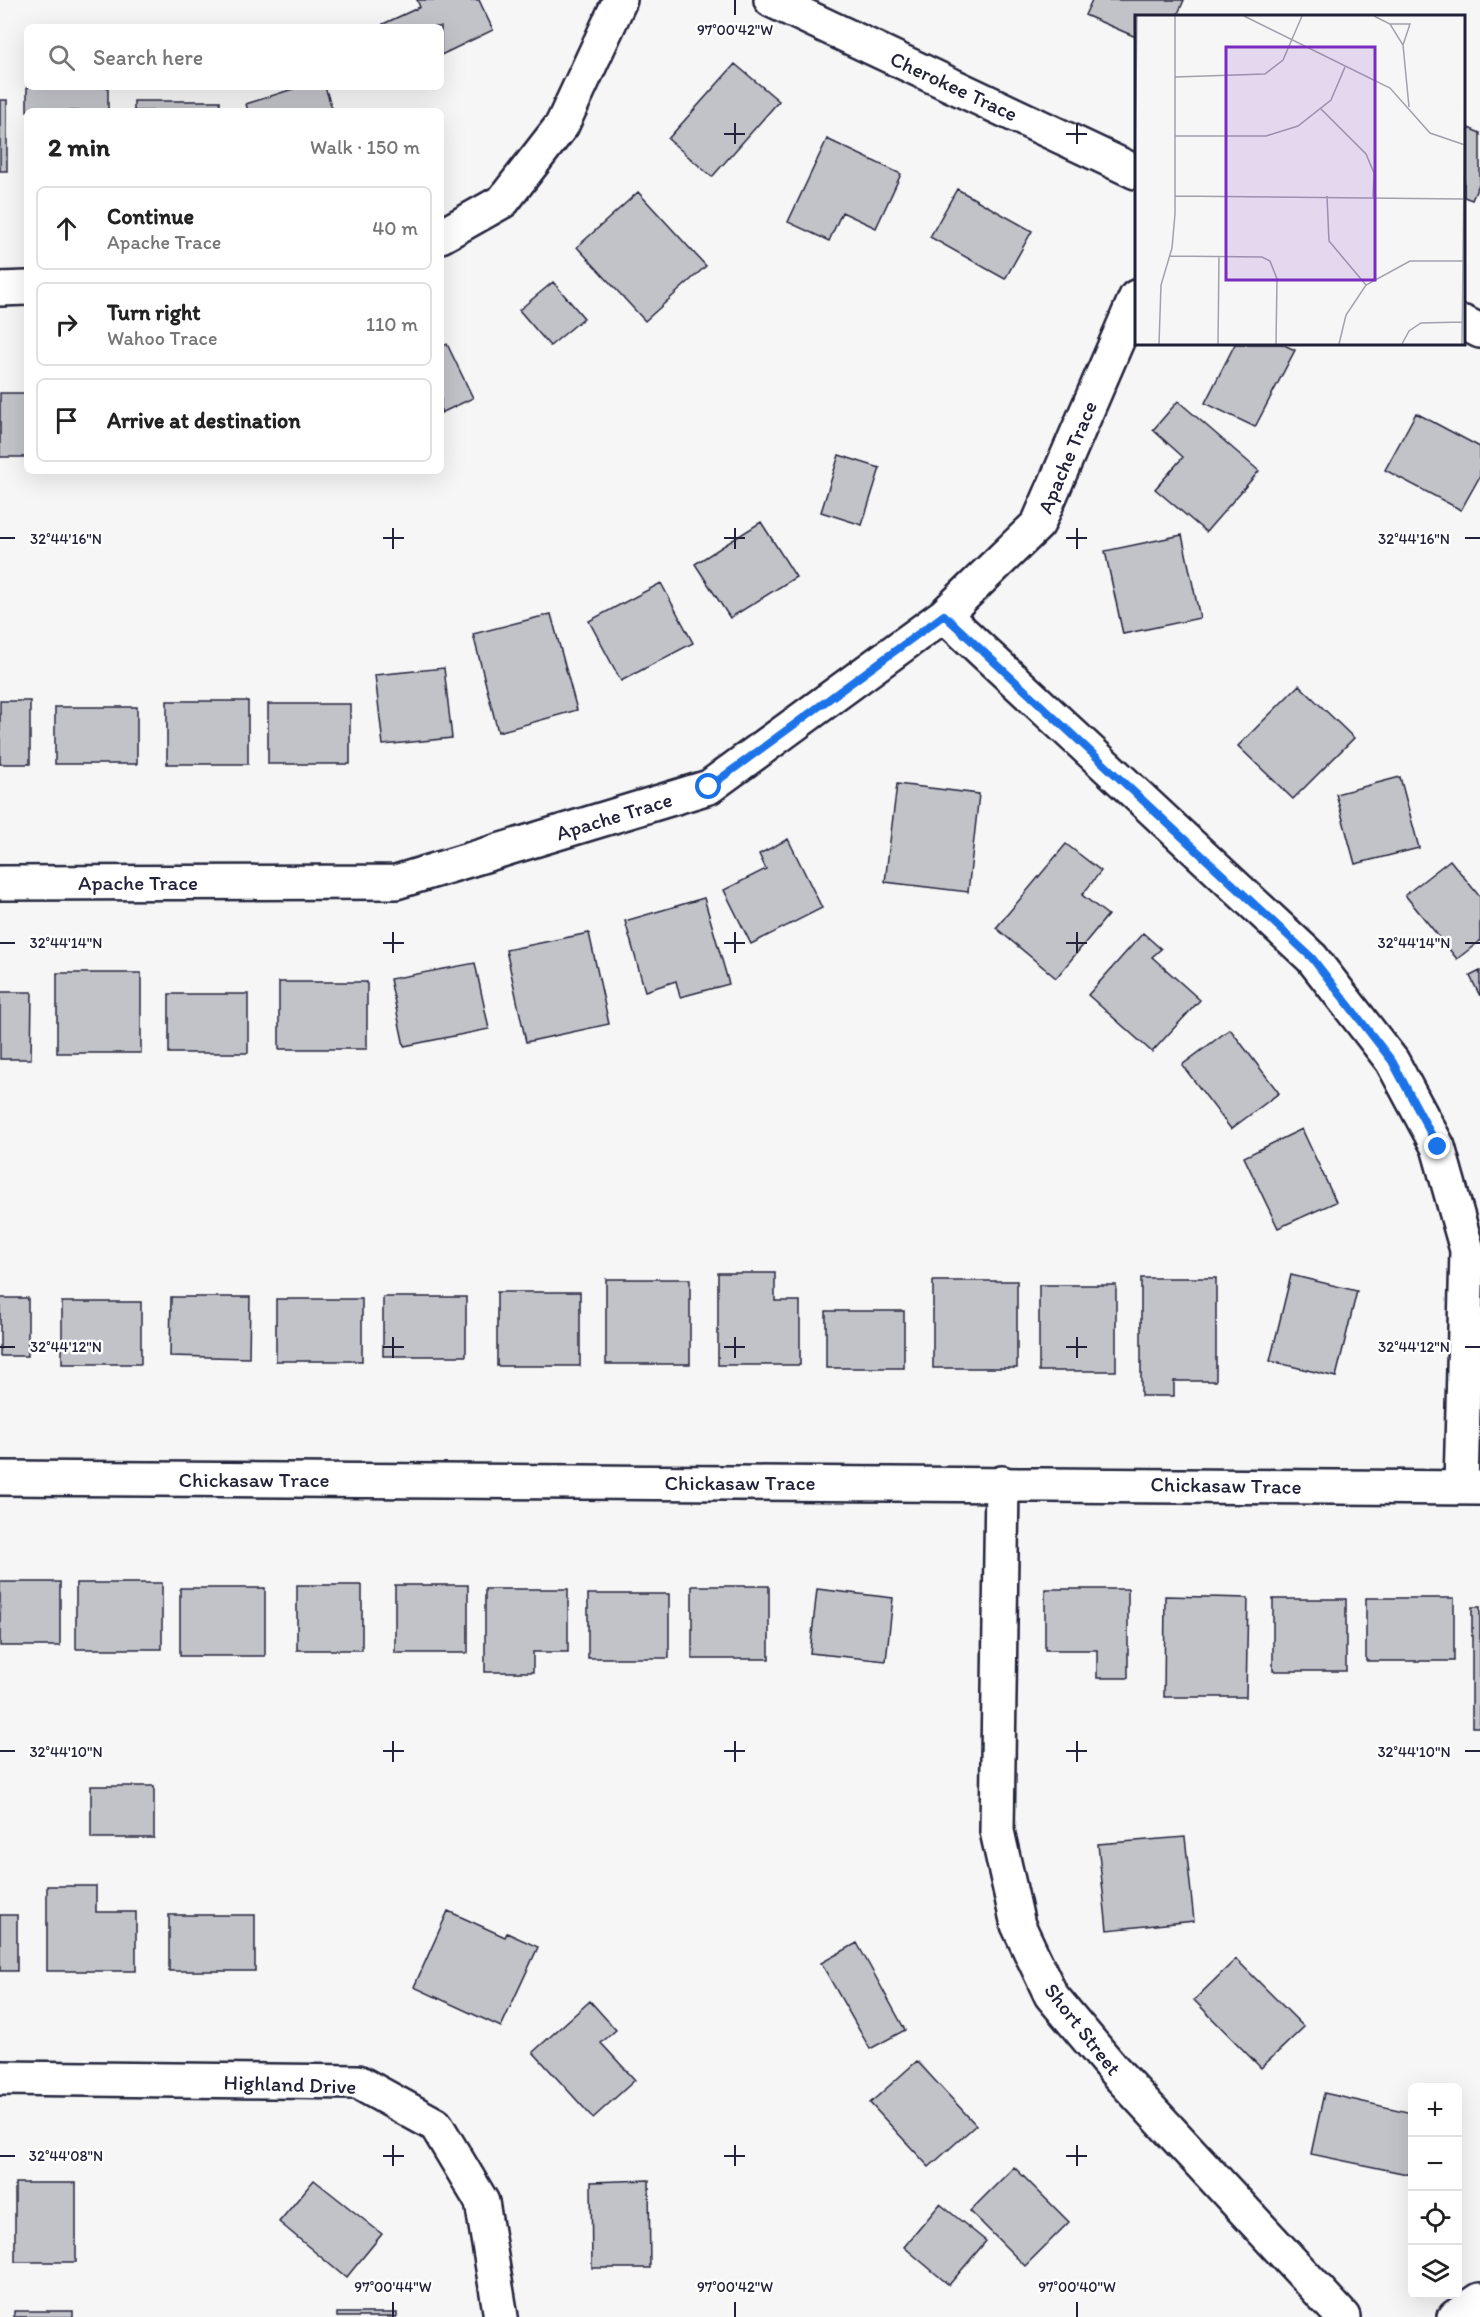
<!DOCTYPE html>
<meta charset="utf-8">
<style>
body{margin:0;font-family:Itim,sans-serif;background:#f2f2f2;color:#222}
.controls{position:absolute;right:18px;bottom:18px;display:grid;overflow:hidden;border-radius:9px;box-shadow:0 6px 24px #0002}
.controls button{width:54px;height:54px;display:grid;place-items:center;padding:0;border:0;border-bottom:2px solid #e0e0e0;background:#fff;color:#222;font:30px sans-serif}
.stop{position:absolute;width:18px;height:18px;margin:-14px;border:4px solid #1a73e8;border-radius:50%;background:#fff}
.stop.end{background:#1a73e8;border-color:#fff;box-shadow:0 2px 6px #0008}
.list{margin:0;padding:0;list-style:none}
h2{display:flex;justify-content:space-between;align-items:center;height:78px;margin:0;padding:0 24px;font-size:26px}
h2 small{font-size:20px;font-weight:400;color:#767676}
.list li{display:grid;grid-template-columns:39px 1fr auto;gap:18px;align-items:center;box-sizing:border-box;height:84px;margin:0 12px 12px;padding:0 12px;border:2px solid #e0e0e0;border-radius:9px}
.list b{display:block;font-size:22px;white-space:nowrap}
.list p{margin:0;font-size:20px;white-space:nowrap;color:#767676}
.list em{font-size:20px;font-style:normal;color:#767676}
.icon{flex:none;width:33px;height:33px;fill:none;stroke:currentColor;stroke-width:2;stroke-linecap:round;stroke-linejoin:round}
.map{position:relative;flex:none;width:1480px;height:2317px;overflow:hidden}
.search{position:absolute;background:#fff;box-shadow:0 6px 24px #0002;left:24px;top:24px;width:420px;height:66px;display:flex;align-items:center;gap:15px;box-sizing:border-box;padding:0 21px;border-radius:9px;color:#767676;font-size:22px}
.panel{position:absolute;background:#fff;box-shadow:0 6px 24px #0002;left:24px;top:108px;width:420px;height:366px;border-radius:9px}
.map>svg:first-child{display:block}
.building{fill:#c2c2c9;stroke:#22223b;stroke-width:1.5}
.lines{fill:none;stroke-linecap:round;stroke-linejoin:round}
.minor-casing{stroke:#22223b;stroke-width:38}
.minor{stroke:#fff;stroke-width:33}
.route{stroke:#1a73e8;stroke-width:8}
.ticks{fill:none;stroke:#22223b;stroke-width:2}
.labels{text-anchor:middle;dominant-baseline:central;stroke-width:5;stroke-linejoin:round;paint-order:stroke}
.street-label{font-size:21px;fill:#22223b;stroke:#fff}
.inset-road{fill:none;stroke:#a1a1ac;stroke-width:1.5}
.view{fill:#7b2cbf;fill-opacity:0.15;stroke:#7b2cbf;stroke-width:3}
.inset-edge{fill:none;stroke:#22223b;stroke-width:3}
.ticks-label{font-size:15px;text-anchor:middle;fill:#22223b;stroke:#fff;stroke-width:5;stroke-linejoin:round;paint-order:stroke}
</style>
<div class="map">
<svg width="1480" height="2317" viewBox="0 0 1480 2317">
<rect width="100%" height="100%" fill="#f6f6f7"/>
<filter id="ink" filterUnits="userSpaceOnUse"><feTurbulence type="fractalNoise" baseFrequency=".0167" numOctaves="2"/><feDisplacementMap in="SourceGraphic" scale="12" xChannelSelector="R" yChannelSelector="G"/><feConvolveMatrix kernelMatrix="1 2 1 2 8 2 1 2 1" color-interpolation-filters="sRGB"/></filter>
<g filter="url(#ink)">
<path class="building" d="M417,0H479L493,30L441,55V27H384L383,24L420,7Z
M1092,0H1184L1177,16H1136V37L1085,15Z
M735,64L779,101L712,177L668,139Z
M27,87H108V111H27Z
M299,87H325L333,111H248L246,104Z
M0,100H7V171H0Z
M134,101H220V111H134Z
M1464,126L1480,133V182L1472,200L1464,197Z
M827,139L901,174L876,228L842,212L829,241L788,222Z
M957,189L1032,231L1005,279L930,237Z
M638,192L706,266L645,321L577,247Z
M553,282L584,318L550,346L519,310Z
M447,344L473,398L441,413V348Z
M1235,344H1282L1295,350L1255,427L1205,403Z
M0,393H27V457H0Z
M1178,401L1259,471L1206,532L1155,489L1183,457L1153,430Z
M1416,413L1480,447V476L1461,510L1385,470Z
M839,455L880,468L862,525L821,512Z
M761,522L796,577L730,618L695,564Z
M1182,535L1200,618L1123,634L1105,551Z
M661,583L693,643L621,681L589,621Z
M551,614L577,710L498,732L473,634Z
M444,668L452,738L383,745L375,675Z
M1299,685L1354,738L1293,799L1238,746Z
M0,701H30V764H0Z
M167,701H248V764H167Z
M268,704H350V764H268Z
M55,707H137V764H55Z
M1400,777L1419,848L1355,864L1336,794Z
M897,784L979,794L968,892L885,882Z
M788,839L822,908L751,944L724,890L766,869L759,854Z
M1066,844L1101,871L1082,895L1108,915L1056,978L996,928Z
M1450,860L1480,897V941L1457,959L1405,895Z
M704,898L729,984L680,997L676,981L645,991L625,921Z
M589,933L609,1024L526,1042L506,950Z
M1143,933L1161,949L1152,957L1200,1000L1152,1052L1088,995Z
M475,963L489,1029L404,1046L390,979Z
M1480,971V996L1470,976Z
M57,973H141V1053H57Z
M279,982H367V1049H279Z
M0,992H32L31,1059H0Z
M169,994H248V1053H169Z
M1230,1029L1279,1093L1231,1129L1182,1065Z
M1302,1129L1336,1202L1278,1228L1244,1157Z
M718,1273H775V1301H800V1365H718Z
M1291,1275L1357,1291L1336,1377L1270,1361Z
M1141,1278H1216V1381H1174V1396H1141Z
M606,1279H690V1364H606Z
M933,1281H1017V1368H933Z
M1039,1285H1116V1371H1039Z
M497,1292H580V1366H497Z
M171,1297H250L249,1358L170,1356Z
M383,1297H466V1356H383Z
M0,1298H28V1356H0Z
M276,1299H362V1361H276Z
M62,1302H141V1364H62Z
M826,1311H904V1368H826Z
M0,1582H60V1646H0Z
M76,1583H162V1649H76Z
M297,1585H362V1650H297Z
M395,1585H468V1653H395Z
M692,1586H769V1659H692Z
M180,1588H265V1656H180Z
M485,1589H568V1652H533V1672H485Z
M817,1589L893,1598L886,1661L810,1653Z
M1045,1589H1128V1678H1097V1650H1045Z
M588,1594H669V1658H588Z
M1165,1596L1248,1598L1246,1697H1164Z
M1366,1598H1454V1661H1366Z
M1273,1599H1346V1671H1273Z
M1472,1607H1480V1727H1472Z
M91,1786H154V1838H91Z
M1185,1837L1194,1921L1107,1930L1098,1844Z
M47,1886H96V1912H136V1971H47Z
M448,1911L505,1937L507,1933L538,1947L501,2027L414,1987Z
M0,1915H17V1971H0Z
M169,1915H255V1971H169Z
M857,1943L905,2030L870,2049L821,1963Z
M1236,1959L1304,2027L1261,2068L1194,2000Z
M590,2001L616,2030L601,2043L635,2080L593,2118L533,2052Z
M917,2061L976,2125L929,2167L870,2103Z
M1324,2093L1412,2113V2175L1311,2154Z
M1014,2167L1069,2222L1025,2266L970,2211Z
M314,2180L382,2234L346,2278L279,2222Z
M649,2180L650,2268H592L591,2182Z
M15,2183H76V2262H15Z
M940,2204L986,2241L949,2285L904,2247Z
M14,2311H73V2317H14Z
M337,2313H397V2317H337Z"/>
<g class="lines">
<defs>
<path id="minor" d="M771,0L1136,172
M441,236L503,201L562,125L620,0
M0,289L27,288
M1464,323L1480,331
M944,615L1312,958L1392,1061L1438,1147L1467,1250L1461,1487
M0,883L396,882L709,787L944,615L1038,524L1136,297
M0,1478L1480,1488
M1002,1483L997,1831L1018,1925L1051,1995L1114,2070L1343,2317
M0,2078L358,2082L436,2125L482,2202L501,2317
M1455,2317L1480,2300"/>
</defs>
<use href="#minor" class="minor-casing"/>
<use href="#minor" class="minor"/>
</g>
</g>
<g class="lines" filter="url(#ink)">
<path class="route" d="M709,787L944,615L1312,958L1392,1061L1438,1147"/>
</g>
<path class="ticks" d="M735,0V15M735,123V144M1077,123V144M724,134H745M1066,134H1087M393,528V549M735,528V549M1077,528V549M0,538H15M383,538H404M724,538H745M1066,538H1087M1465,538H1480M393,932V953M735,932V953M1077,932V953M0,943H15M383,943H404M724,943H745M1066,943H1087M1465,943H1480M393,1337V1358M735,1337V1358M1077,1337V1358M0,1347H15M383,1347H404M724,1347H745M1066,1347H1087M1465,1347H1480M393,1741V1762M735,1741V1762M1077,1741V1762M0,1751H15M383,1751H404M724,1751H745M1066,1751H1087M1465,1751H1480M393,2145V2166M735,2145V2166M1077,2145V2166M0,2156H15M383,2156H404M724,2156H745M1066,2156H1087M393,2302V2317M735,2302V2317M1077,2302V2317"/>
<g class="labels">
<g class="street-label">
<text transform="translate(954 86) rotate(25)">Cherokee Trace</text>
<text transform="translate(1067 457) rotate(-67)">Apache Trace</text>
<text transform="translate(614 816) rotate(-17)">Apache Trace</text>
<text x="138" y="882">Apache Trace</text>
<text x="254" y="1479">Chickasaw Trace</text>
<text x="740" y="1482">Chickasaw Trace</text>
<text transform="translate(1226 1485) rotate(1)">Chickasaw Trace</text>
<text transform="translate(1083 2029) rotate(52)">Short Street</text>
<text transform="translate(290 2084) rotate(2)">Highland Drive</text>
</g>
</g>
<g transform="translate(1135 15)">
<rect width="330" height="330" fill="#f6f6f7"/>
<path class="inset-road" d="M109,1L255,73L295,118L330,130M239,1L255,9L268,30L274,92M255,9H275L268,30M40,62L130,59L148,45L167,1M186,94L231,139L239,158L238,182M40,121H131L163,111L196,85L210,52M0,144L2,1M40,181L328,184M192,181L194,226L231,270M35,241L127,242L135,246L142,264L141,329M24,329L26,270L37,233L40,199V1M83,329L84,241M204,329L211,300L231,270L275,246H330M267,329L274,316L286,308L327,307M327,329L330,68"/>
<path class="view" d="M91,32H240V265H91Z"/>
<rect width="330" height="330" class="inset-edge"/>
</g>
<g class="ticks-label">
<text x="735" y="35">97°00'42"W</text>
<text x="66" y="544">32°44'16"N</text>
<text x="1414" y="544">32°44'16"N</text>
<text x="66" y="948">32°44'14"N</text>
<text x="1414" y="948">32°44'14"N</text>
<text x="66" y="1352">32°44'12"N</text>
<text x="1414" y="1352">32°44'12"N</text>
<text x="66" y="1757">32°44'10"N</text>
<text x="1414" y="1757">32°44'10"N</text>
<text x="66" y="2161">32°44'08"N</text>
<text x="393" y="2292">97°00'44"W</text>
<text x="735" y="2292">97°00'42"W</text>
<text x="1077" y="2292">97°00'40"W</text>
</g>
</svg>
<div class="controls">
<button>+</button>
<button>−</button>
<button><svg class="icon" aria-label="locate" viewBox="0 0 24 24"><circle cx="12" cy="12" r="6"/><path d="M12 2v4M12 18v4M2 12h4M18 12h4"/></svg></button>
<button><svg class="icon" aria-label="layers" viewBox="0 0 24 24"><path d="M12 4l9 5-9 5-9-5zM3 14l9 5 9-5"/></svg></button>
</div>
<div class="stop" style="left:709px;top:787px"></div>
<div class="stop end" style="left:1438px;top:1147px"></div>
<div class="search"><svg class="icon" aria-label="search" viewBox="0 0 24 24"><circle cx="10" cy="10" r="6"/><path d="M15 15l6 6"/></svg>Search here</div>
<section class="panel">
<h2>2 min<small>Walk · 150 m</small></h2>
<ul class="list">
<li><svg class="icon" aria-label="ahead" viewBox="0 0 24 24"><path d="M12 20V5M6 11l6-6 6 6"/></svg><div><b>Continue</b><p>Apache Trace</p></div><em>40 m</em></li>
<li><svg class="icon" aria-label="right" viewBox="0 0 24 24"><path d="M7 20v-9h11M14 6l5 5-5 5"/></svg><div><b>Turn right</b><p>Wahoo Trace</p></div><em>110 m</em></li>
<li><svg class="icon" aria-label="arrive" viewBox="0 0 24 24"><path d="M6 21V4h12l-3 4 3 4H6"/></svg><div><b>Arrive at destination</b></div></li>
</ul>
</section>
</div>
